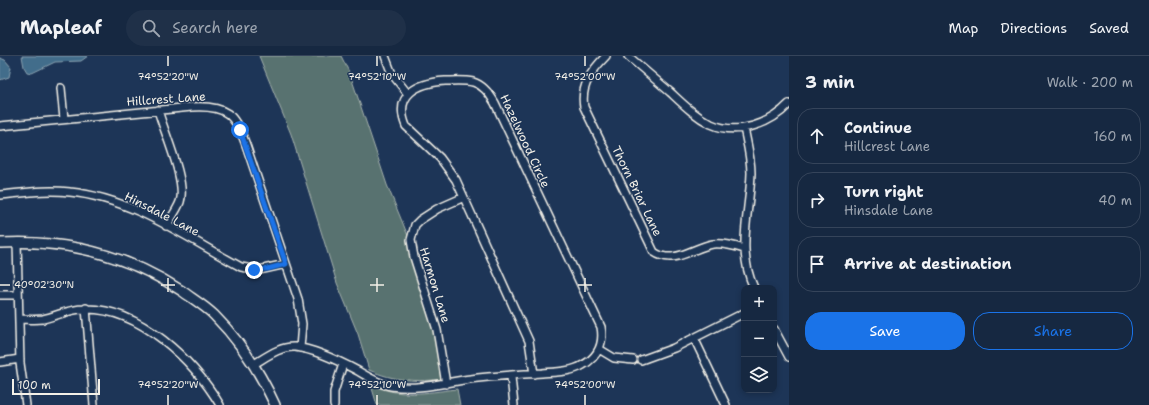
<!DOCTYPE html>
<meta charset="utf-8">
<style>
body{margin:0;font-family:"Shantell Sans",sans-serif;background:#1f3048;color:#f1f3f6}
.controls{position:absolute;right:12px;bottom:12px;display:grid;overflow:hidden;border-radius:8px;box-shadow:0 2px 6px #0003}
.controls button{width:36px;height:36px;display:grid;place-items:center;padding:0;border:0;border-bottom:1px solid #35445a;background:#162841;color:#f1f3f6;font:20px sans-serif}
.scale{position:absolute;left:12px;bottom:10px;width:88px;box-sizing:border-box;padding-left:4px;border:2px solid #f4f1e8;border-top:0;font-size:11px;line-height:14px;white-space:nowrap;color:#f4f1e8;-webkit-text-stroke:3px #1d3557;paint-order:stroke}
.stop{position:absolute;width:12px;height:12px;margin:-9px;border:3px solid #1a73e8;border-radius:50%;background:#fff}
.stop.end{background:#1a73e8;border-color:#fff;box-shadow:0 1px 4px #0008}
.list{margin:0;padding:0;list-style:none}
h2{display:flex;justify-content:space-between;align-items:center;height:52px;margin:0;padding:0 16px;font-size:17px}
h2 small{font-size:13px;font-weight:400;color:#9ea6b1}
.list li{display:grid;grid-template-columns:26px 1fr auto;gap:12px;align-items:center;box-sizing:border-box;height:56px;margin:0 8px 8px;padding:0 8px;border:1px solid #35445a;border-radius:16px}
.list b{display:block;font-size:15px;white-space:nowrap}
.list p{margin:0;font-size:13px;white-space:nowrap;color:#9ea6b1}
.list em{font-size:13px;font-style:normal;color:#9ea6b1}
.actions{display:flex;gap:8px;padding:12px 16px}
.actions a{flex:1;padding:9px 0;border:1px solid #1a73e8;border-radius:16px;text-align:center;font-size:14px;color:#1a73e8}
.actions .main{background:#1a73e8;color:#fff}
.icon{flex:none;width:22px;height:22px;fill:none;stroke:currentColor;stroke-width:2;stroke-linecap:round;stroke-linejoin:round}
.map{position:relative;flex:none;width:789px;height:349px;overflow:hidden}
header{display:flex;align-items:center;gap:24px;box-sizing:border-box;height:56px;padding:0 20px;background:#162841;border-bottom:1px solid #35445a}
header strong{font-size:19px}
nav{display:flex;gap:22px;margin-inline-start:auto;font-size:14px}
.search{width:280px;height:36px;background:#1f3048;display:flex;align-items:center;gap:10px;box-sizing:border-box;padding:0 14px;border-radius:22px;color:#9ea6b1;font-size:15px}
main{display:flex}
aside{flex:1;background:#162841}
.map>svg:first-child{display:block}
.green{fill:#58726f;stroke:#a6b2ac}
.water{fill:#436d8b;stroke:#8aa2b0}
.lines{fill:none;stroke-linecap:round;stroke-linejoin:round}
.minor-casing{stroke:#f4f1e8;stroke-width:10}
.tertiary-casing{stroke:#f4f1e8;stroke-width:12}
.minor{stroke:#1d3557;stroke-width:7}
.tertiary{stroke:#1d3557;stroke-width:9}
.route{stroke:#1a73e8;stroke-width:5}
.ticks{fill:none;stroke:#f4f1e8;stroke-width:1.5}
.labels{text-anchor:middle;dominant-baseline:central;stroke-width:3;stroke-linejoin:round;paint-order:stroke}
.street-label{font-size:12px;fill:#f4f1e8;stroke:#1d3557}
.ticks-label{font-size:10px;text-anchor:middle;fill:#f4f1e8;stroke:#1d3557;stroke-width:3;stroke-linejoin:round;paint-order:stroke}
</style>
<header>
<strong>Mapleaf</strong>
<div class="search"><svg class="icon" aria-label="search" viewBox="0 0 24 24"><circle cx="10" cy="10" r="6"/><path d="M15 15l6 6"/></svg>Search here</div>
<nav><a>Map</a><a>Directions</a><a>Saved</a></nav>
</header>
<main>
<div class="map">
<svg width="789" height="349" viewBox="0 0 789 349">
<rect width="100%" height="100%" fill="#1d3557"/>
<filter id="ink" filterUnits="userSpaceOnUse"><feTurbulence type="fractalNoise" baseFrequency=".025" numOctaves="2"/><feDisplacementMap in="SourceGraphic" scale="8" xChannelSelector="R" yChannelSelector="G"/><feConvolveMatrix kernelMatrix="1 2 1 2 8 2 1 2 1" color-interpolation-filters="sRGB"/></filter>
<g filter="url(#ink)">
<path class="green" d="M259,0H341L350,18L387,129L413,192L435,266L444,323C417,326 394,325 369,314L358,278L337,227L291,78Z
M371,329C403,342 423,337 457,333L460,349H377Z"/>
<path class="water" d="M22,0H88L81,5L55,6L32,17L27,16L24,11Z
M0,2L5,4L11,11L9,21L0,24Z"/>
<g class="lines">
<defs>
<path id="minor" d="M385,0L392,18L408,38
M606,0C592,14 580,30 584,51L654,196C674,210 693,191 713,188C724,187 734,190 744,193
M628,0C642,12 656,24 670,36C683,48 695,60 711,68C738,80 770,68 789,48
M61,32L64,63
M158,54C164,76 187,126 180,146C177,154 171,162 166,170
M0,70L192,51C226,49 235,58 246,89L298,243L302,268L300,292
M744,72C747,87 751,102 751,117C750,156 736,194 754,232
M0,139C23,137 46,133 70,136C132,142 187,182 241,211L259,214L286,208
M17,186L20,307L26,349
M0,239H18
M86,252L94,349
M19,263C27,263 35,264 43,263C57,260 69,253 84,253C139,251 194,305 220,349
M774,273L789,301
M694,282L726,349
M599,293L614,302L633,304
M641,304L674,292L744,257
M0,306L20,303
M254,308C266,301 280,290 295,291C313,293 341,306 358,315C368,321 379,328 391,330C420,335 449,325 478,322C499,320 521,318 542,317C555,316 572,316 583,309C598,301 604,287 601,271L495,47C490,38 483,29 473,26C464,24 454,25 445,25C418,27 393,38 406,70L440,102L456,124L529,285L534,318
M511,321L514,349
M446,328L437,274L414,201L411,184L415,169L420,164L437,153L462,142
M334,349V336L343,308"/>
<path id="tertiary" d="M0,187C66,183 127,199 182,235C193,243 205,250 214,259C240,285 260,316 275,349"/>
</defs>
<use href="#minor" class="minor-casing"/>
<use href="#tertiary" class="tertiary-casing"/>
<use href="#minor" class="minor"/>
<use href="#tertiary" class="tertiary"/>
</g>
</g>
<g class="lines" filter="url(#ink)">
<path class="route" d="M240,74L286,208L267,213L254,214"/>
</g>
<path class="ticks" d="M168,0V10M377,0V10M585,0V10M168,222V236M377,222V236M585,222V236M0,229H10M161,229H175M370,229H384M578,229H592M168,339V349M377,339V349M585,339V349"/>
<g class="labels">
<g class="street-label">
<text transform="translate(166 43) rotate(-4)">Hillcrest Lane</text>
<text transform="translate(525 85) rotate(65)">Hazelwood Circle</text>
<text transform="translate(637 135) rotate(64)">Thorn Briar Lane</text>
<text transform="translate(162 158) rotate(27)">Hinsdale Lane</text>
<text transform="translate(435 229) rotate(73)">Harmon Lane</text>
</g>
</g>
<g class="ticks-label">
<text x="168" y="24">74°52'20"W</text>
<text x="377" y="24">74°52'10"W</text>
<text x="585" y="24">74°52'00"W</text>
<text x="44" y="232">40°02'30"N</text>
<text x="168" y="332">74°52'20"W</text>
<text x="377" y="332">74°52'10"W</text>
<text x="585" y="332">74°52'00"W</text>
</g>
</svg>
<div class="controls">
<button>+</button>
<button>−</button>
<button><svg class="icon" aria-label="layers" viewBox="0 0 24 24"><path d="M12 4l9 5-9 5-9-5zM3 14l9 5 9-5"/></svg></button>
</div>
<div class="scale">100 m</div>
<div class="stop" style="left:240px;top:74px"></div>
<div class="stop end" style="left:254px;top:214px"></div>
</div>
<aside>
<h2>3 min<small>Walk · 200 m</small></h2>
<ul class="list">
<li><svg class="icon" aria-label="ahead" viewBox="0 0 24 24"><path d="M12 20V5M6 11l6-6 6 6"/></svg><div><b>Continue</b><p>Hillcrest Lane</p></div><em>160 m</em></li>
<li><svg class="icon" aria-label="right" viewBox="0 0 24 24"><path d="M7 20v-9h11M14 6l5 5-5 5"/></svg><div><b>Turn right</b><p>Hinsdale Lane</p></div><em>40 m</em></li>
<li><svg class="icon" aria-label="arrive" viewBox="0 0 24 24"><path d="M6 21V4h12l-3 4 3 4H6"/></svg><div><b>Arrive at destination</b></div></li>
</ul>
<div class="actions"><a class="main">Save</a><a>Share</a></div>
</aside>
</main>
